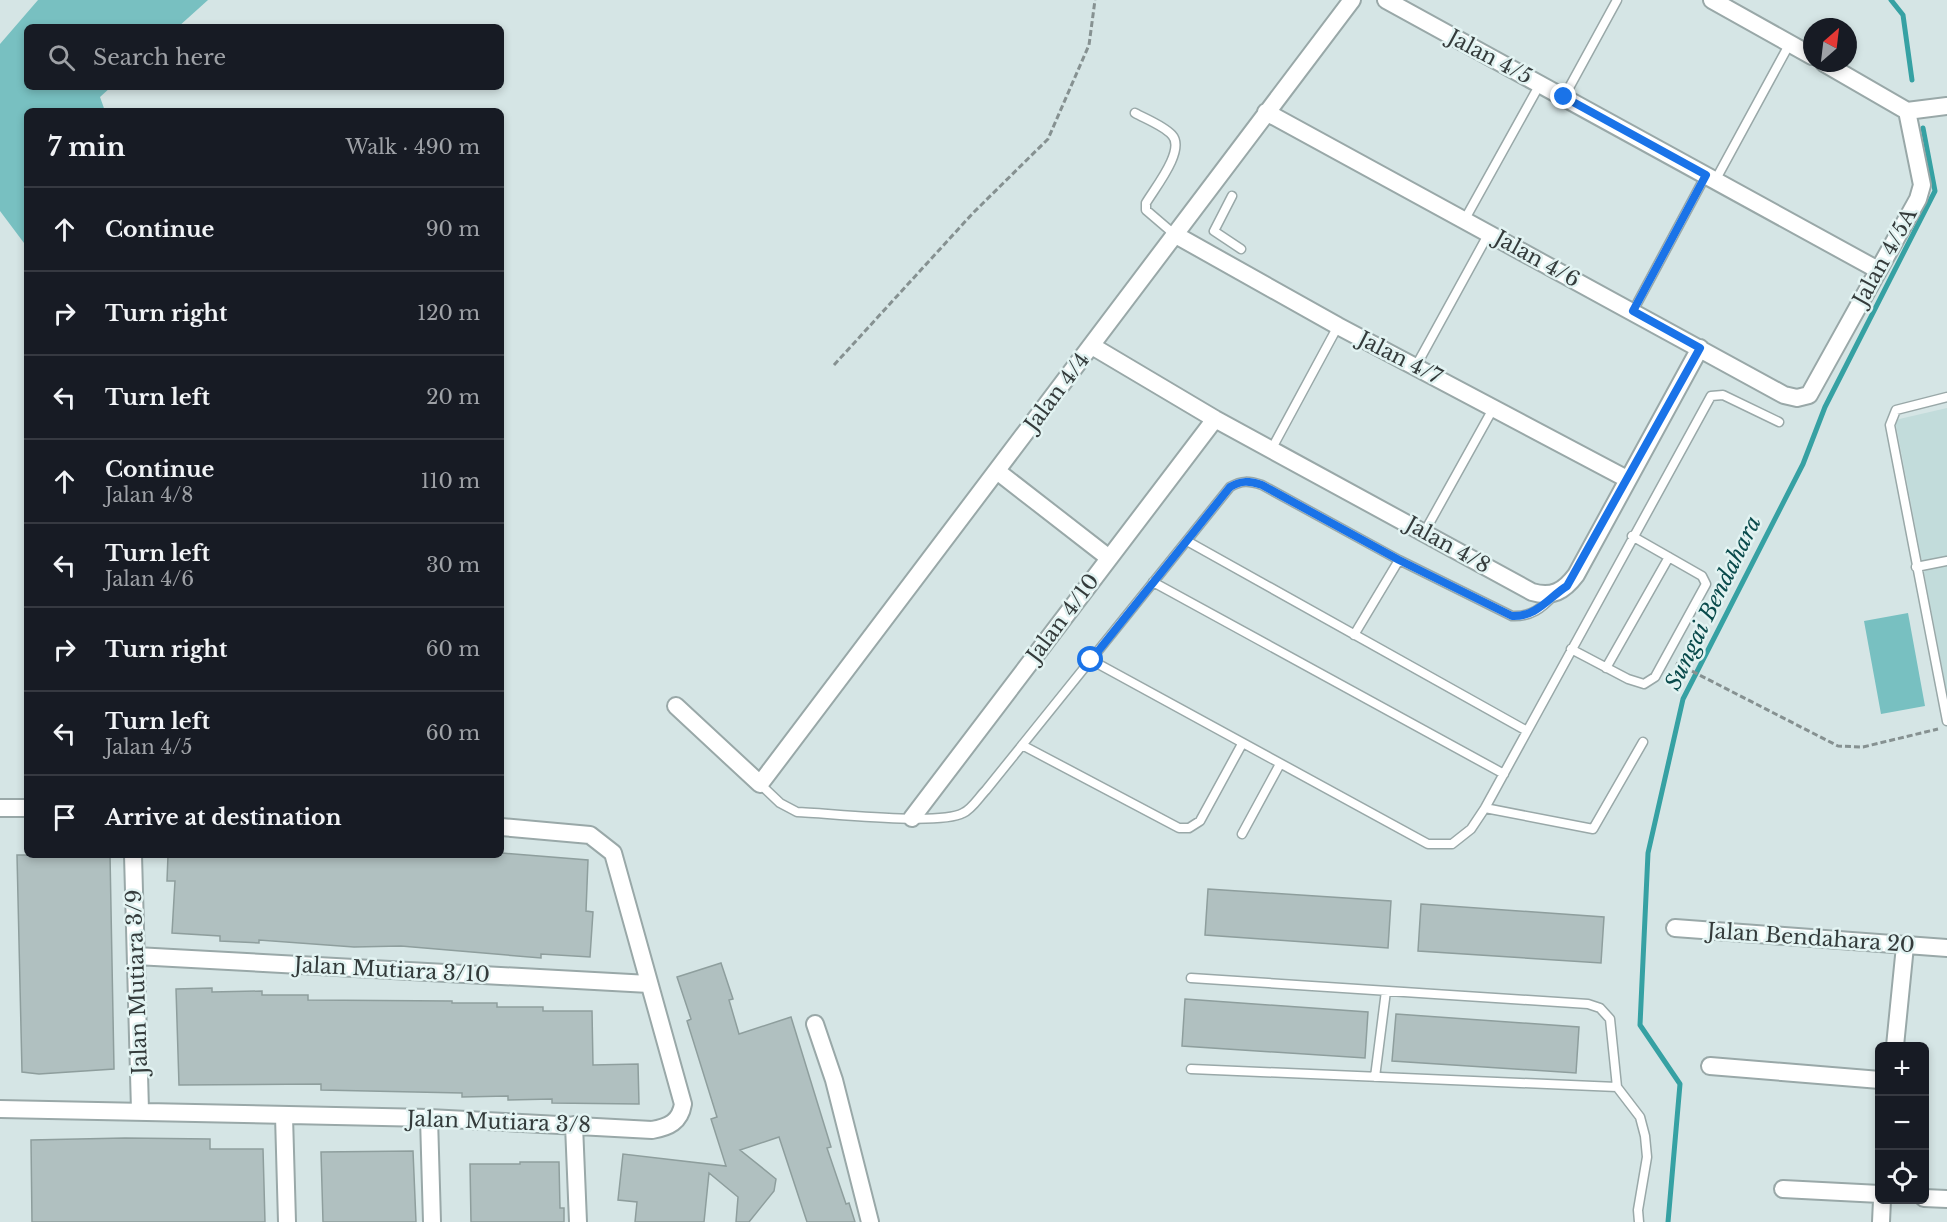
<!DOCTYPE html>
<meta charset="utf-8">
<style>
body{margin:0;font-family:"Libre Baskerville",serif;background:#20242c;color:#f1f3f6}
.controls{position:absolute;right:18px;bottom:18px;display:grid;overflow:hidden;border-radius:9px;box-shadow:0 3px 9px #0003}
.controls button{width:54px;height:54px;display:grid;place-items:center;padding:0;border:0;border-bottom:2px solid #363941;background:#171b24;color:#f1f3f6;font:30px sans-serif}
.compass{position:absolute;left:1803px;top:18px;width:54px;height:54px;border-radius:50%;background:#171b24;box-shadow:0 3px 9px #0003;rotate:28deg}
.stop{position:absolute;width:18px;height:18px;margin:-14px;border:4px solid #1a73e8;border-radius:50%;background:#fff}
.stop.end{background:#1a73e8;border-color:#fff;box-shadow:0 2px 6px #0008}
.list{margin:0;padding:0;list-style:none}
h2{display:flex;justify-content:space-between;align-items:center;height:78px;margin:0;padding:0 24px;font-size:26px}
h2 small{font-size:20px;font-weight:400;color:#9ea1a6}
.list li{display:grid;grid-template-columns:39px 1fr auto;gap:18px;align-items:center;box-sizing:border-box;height:84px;padding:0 24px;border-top:2px solid #363941}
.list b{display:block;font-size:22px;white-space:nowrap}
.list p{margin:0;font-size:20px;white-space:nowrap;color:#9ea1a6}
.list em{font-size:20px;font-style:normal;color:#9ea1a6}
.icon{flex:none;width:33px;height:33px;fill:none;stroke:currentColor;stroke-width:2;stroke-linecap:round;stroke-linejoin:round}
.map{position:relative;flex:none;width:1947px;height:1222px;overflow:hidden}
.search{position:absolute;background:#171b24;box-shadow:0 3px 9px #0003;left:24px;top:24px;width:480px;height:66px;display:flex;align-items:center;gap:15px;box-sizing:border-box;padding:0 21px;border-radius:9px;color:#9ea1a6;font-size:22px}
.panel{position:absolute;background:#171b24;box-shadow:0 3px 9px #0003;left:24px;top:108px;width:480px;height:750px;border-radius:9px}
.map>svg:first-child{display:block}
.built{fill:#c2dcdb}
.green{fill:#78c0c1}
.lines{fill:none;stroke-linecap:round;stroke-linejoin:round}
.stream{stroke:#36a1a3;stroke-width:5}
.building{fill:#b0c0c0;stroke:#8e9e9d;stroke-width:1.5}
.lane-casing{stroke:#99a8a8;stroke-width:11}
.street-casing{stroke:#99a8a8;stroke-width:20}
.path{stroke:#869191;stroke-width:3;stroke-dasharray:6 3;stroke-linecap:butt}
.lane{stroke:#fff;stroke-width:8}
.street{stroke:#fff;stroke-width:16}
.route{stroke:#1a73e8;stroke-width:8}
.labels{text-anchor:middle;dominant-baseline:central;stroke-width:5;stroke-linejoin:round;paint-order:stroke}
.street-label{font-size:21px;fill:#343b3b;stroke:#e2f3f2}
.water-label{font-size:22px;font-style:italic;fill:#094a4b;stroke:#e2f3f2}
</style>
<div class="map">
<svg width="1947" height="1222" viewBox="0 0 1947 1222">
<rect width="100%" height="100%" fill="#d5e5e5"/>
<path class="built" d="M1947,408V693L1895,420Z"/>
<path class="green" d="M38,0H208L178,27H27V87H111L100,97L105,111H27V247L0,211V44Z
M1908,613L1925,706L1881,714L1864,621Z"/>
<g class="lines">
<path class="stream" d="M1891,0L1903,15L1912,80
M1668,1222L1680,1084L1640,1025L1648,853L1683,699L1803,464L1825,407L1935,191L1923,128"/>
</g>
<path class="building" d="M502,853L588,860L586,911L593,912L590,957L541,954V958L401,946L354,947L259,940V943L220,941V936L172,933L175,881H167L168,855Z
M17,855H110L114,1069L39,1074L22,1072Z
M1208,889L1391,901L1388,948L1205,935Z
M1421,904L1604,917L1601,963L1418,951Z
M721,963L733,999L729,1000L739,1034L791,1017L831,1147L827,1148L846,1204L849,1203L855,1222H807L779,1137L740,1150L776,1179L774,1191L749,1222H736L738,1197L709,1173L704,1222H635L637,1202L618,1200L623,1154L726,1166L711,1119L717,1117L687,1021L691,1019L677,977Z
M212,988V992L262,991V995H308V1000L452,1001V1003H497V1007H543V1011H592L593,1065L638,1064L639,1104L552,1103V1099L508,1100V1096L462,1097V1093L321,1090V1084L179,1085L176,989Z
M1185,999L1368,1012L1365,1058L1182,1046Z
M1396,1014L1579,1027L1576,1073L1392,1061Z
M125,1138L210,1139V1149H263L265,1222H32L31,1140Z
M413,1151L416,1222H323L321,1152Z
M520,1162H559L560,1208H564V1222H471L470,1164H520Z"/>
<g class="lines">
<defs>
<path id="lane" d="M1564,97L1617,0
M1135,113C1146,119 1164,126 1172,135C1186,150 1154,189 1146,203V210L1174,234
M1716,179L1790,43
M1232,196L1214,231L1241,249
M1465,219L1540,84
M1633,311L1706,175
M1416,366L1489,233
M1947,397L1896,410L1890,425L1947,721
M1271,450L1338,326
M1425,531L1494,407
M1187,541L1527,731
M1916,567L1947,561
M1153,582L1504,774
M1354,635L1399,560
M1571,649L1628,679L1644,684L1655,677L1706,584L1702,576L1632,536
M1091,660L1428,844H1452L1471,829L1485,808L1711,396L1723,395L1779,422
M1606,668L1669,557
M1022,745L1179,828H1189L1200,821L1242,744
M760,784L780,803L797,812C829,813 939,826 963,813C972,809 979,797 986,790L1230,487C1242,480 1249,481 1262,485L1399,560L1512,616C1531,617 1542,608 1554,595
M1485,808L1593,829L1643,742
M1242,834L1280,764
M1191,978L1588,1004L1600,1008L1610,1019L1617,1087L1640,1117L1645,1136L1647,1157L1638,1210L1639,1222
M1191,1069L1617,1087
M1375,1077L1386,991"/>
<path id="street" d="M1386,0L1878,270
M1712,0L1812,56
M1824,63L1907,111L1947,106
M1266,112L1784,395L1797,398L1809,395L1918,199L1922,185L1907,111
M1174,234L1338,326L1627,479
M1092,346L1215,419L1532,592C1552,598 1564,591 1576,575L1700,348
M997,471L1109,558
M676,706L760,784L1352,0
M0,808H27
M912,818L1215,419
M133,855L140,1110
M1675,928L1947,948
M136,956L649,984
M815,1024L834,1080L870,1222
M1895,1046L1905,946
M1710,1066L1880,1080
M0,1109L429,1118L652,1130C669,1127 680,1122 683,1104L613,853L590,835L501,827
M284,1116L287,1222
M429,1118L432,1222
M574,1125L578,1222
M1783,1189L1880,1194
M1924,1198L1947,1199
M1881,1222L1882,1200"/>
</defs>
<use href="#lane" class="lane-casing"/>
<use href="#street" class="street-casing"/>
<path class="path" d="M834,365L973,213L1048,139L1089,45L1095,0
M1676,663L1838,746L1863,747L1938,729"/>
<use href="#lane" class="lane"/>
<use href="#street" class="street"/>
</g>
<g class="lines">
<path class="route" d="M1091,660L1230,487C1242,480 1249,481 1262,485L1399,560L1512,616C1537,617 1548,598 1567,586L1700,348L1633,311L1706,175L1564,97"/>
</g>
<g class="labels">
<g class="street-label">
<text transform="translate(1490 57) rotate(28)">Jalan 4/5</text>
<text transform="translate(1885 257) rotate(-61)">Jalan 4/5A</text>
<text transform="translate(1537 259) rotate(29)">Jalan 4/6</text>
<text transform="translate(1400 358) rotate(27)">Jalan 4/7</text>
<text transform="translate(1057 392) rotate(-53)">Jalan 4/4</text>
<text transform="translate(1448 545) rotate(29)">Jalan 4/8</text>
<text transform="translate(1063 618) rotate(-53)">Jalan 4/10</text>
<text transform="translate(1811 938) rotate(4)">Jalan Bendahara 20</text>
<text transform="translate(392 970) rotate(3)">Jalan Mutiara 3/10</text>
<text transform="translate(137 982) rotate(-92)">Jalan Mutiara 3/9</text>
<text transform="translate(499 1122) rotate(2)">Jalan Mutiara 3/8</text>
</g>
<g class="water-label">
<text transform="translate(1713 603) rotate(-64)">Sungai Bendahara</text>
</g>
</g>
</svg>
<div class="controls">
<button>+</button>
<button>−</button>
<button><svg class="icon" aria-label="locate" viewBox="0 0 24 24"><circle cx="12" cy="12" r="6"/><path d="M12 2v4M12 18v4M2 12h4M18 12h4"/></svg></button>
</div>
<svg class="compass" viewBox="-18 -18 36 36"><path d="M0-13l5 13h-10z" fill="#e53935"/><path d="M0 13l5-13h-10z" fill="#9ea1a6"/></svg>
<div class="stop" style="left:1091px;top:660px"></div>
<div class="stop end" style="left:1564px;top:97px"></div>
<div class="search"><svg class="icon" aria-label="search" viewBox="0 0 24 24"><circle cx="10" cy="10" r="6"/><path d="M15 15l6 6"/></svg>Search here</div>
<section class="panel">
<h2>7 min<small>Walk · 490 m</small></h2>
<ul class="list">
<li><svg class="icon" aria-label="ahead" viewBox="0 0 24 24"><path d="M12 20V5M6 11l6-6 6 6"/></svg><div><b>Continue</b></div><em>90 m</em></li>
<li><svg class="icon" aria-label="right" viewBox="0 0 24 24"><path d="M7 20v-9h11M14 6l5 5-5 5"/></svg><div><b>Turn right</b></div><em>120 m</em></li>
<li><svg class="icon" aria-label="left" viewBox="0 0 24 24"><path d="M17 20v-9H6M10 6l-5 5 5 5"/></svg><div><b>Turn left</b></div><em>20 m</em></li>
<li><svg class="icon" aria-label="ahead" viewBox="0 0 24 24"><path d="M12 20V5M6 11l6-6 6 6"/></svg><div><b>Continue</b><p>Jalan 4/8</p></div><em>110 m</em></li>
<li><svg class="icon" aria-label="left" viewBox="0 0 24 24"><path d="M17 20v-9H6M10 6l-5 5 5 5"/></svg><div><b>Turn left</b><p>Jalan 4/6</p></div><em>30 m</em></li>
<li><svg class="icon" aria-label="right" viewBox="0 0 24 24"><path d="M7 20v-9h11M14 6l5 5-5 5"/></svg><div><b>Turn right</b></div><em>60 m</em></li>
<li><svg class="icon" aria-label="left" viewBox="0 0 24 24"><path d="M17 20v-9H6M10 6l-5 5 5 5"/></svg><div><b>Turn left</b><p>Jalan 4/5</p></div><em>60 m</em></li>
<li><svg class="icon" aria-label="arrive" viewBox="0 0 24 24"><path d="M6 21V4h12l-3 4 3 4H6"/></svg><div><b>Arrive at destination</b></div></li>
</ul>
</section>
</div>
